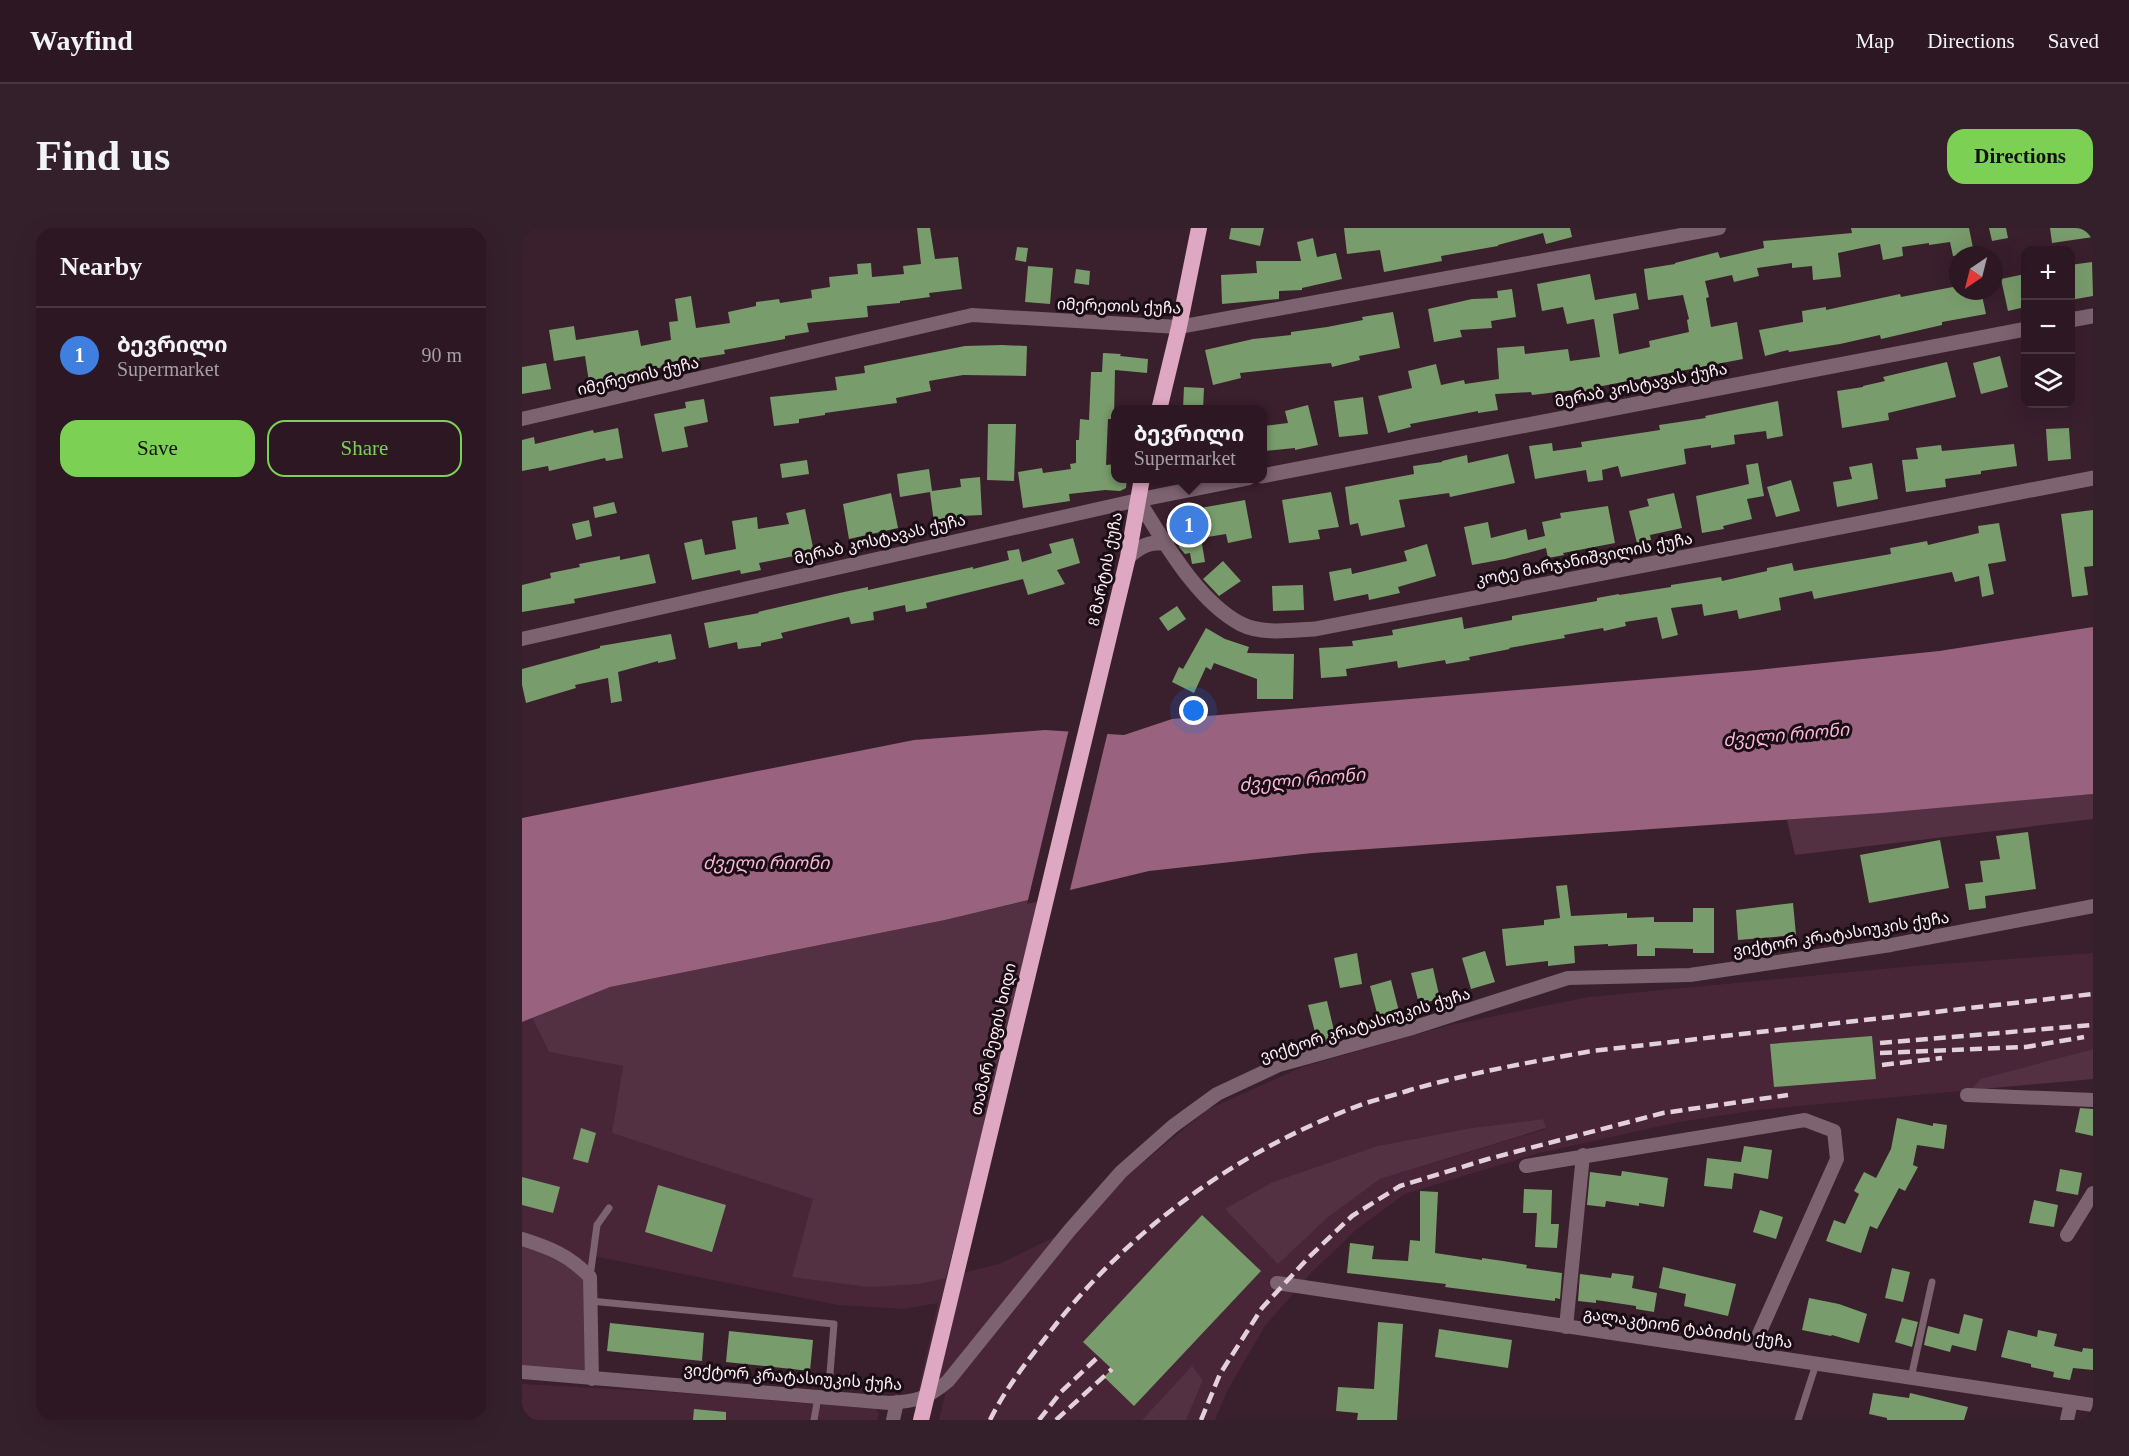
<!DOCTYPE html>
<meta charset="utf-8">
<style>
body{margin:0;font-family:"Times New Roman","Noto Sans Georgian",serif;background:#34202a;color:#f1f3f6}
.controls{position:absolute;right:18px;top:18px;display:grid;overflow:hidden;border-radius:12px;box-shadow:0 6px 24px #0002}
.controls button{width:54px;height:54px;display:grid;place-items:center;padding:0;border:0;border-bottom:2px solid #483640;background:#2c1722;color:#f1f3f6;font:30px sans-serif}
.compass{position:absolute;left:1427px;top:18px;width:54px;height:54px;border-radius:50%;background:#2c1722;box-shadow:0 6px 24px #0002;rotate:215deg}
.you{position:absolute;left:672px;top:483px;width:21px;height:21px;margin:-15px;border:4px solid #fff;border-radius:50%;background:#1a73e8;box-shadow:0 0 0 9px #1a73e833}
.badge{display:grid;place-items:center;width:39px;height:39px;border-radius:50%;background:#7cd155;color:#fff;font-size:20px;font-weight:700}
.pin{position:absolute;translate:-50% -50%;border:3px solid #fff;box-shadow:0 2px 6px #0006}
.popup{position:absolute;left:589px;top:177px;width:156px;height:78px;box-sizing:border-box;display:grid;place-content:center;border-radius:12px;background:#2c1722;filter:drop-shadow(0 2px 4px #0005);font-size:20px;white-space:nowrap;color:#a69fa5}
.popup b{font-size:22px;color:#f1f3f6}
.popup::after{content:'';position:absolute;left:50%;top:100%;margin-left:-12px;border:12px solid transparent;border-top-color:#2c1722}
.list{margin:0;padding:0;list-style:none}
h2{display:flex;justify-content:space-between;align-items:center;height:78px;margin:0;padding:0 24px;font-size:26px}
h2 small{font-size:20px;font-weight:400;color:#a69fa5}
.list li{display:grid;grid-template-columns:39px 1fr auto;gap:18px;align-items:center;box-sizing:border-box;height:96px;padding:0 24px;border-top:2px solid #483640}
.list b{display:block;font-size:22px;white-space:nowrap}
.list p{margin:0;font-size:20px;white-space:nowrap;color:#a69fa5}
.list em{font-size:20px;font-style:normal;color:#a69fa5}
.actions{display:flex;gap:12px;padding:18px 24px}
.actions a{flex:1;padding:14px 0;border:2px solid #7cd155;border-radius:18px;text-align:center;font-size:21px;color:#7cd155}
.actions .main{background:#7cd155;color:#111}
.icon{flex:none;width:33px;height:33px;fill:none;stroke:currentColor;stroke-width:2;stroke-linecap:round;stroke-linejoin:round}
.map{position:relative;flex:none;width:1571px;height:1192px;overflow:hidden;border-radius:18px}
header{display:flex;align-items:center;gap:36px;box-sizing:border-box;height:84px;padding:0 30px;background:#2c1722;border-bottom:2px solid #483640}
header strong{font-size:28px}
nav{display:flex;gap:33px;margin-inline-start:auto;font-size:21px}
.intro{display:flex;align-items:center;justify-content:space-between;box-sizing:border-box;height:144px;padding:0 36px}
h1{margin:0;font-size:42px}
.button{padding:15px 27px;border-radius:18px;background:#7cd155;color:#111;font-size:21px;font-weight:700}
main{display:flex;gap:36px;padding:0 36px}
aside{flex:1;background:#2c1722;border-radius:18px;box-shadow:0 6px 24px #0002}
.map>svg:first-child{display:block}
.built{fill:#482638;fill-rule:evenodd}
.green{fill:#543043}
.water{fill:#99627e}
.pier{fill:#3a1f2d}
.building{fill:#799c6c}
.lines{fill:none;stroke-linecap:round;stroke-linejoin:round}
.service{stroke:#7c636f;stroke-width:7}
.minor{stroke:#7c636f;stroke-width:14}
.tertiary{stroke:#7c636f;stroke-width:15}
.trunk{stroke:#dea7c2;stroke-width:16}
.rail{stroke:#e3d1d9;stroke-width:4.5;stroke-dasharray:12 6;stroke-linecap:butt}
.labels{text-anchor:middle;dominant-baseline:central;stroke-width:6;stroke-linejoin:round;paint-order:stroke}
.street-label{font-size:16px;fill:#feeef5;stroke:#1a0d14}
.water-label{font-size:18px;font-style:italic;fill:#fab7d8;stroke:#1a0d14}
</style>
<header>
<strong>Wayfind</strong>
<nav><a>Map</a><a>Directions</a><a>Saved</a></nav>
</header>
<div class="intro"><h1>Find us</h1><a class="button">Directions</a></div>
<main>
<aside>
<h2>Nearby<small></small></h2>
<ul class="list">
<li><span class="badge" style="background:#3f7fe0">1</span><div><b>ბევრილი</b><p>Supermarket</p></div><em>90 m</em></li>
</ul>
<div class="actions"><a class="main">Save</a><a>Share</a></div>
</aside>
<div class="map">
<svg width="1571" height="1192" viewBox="0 0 1571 1192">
<rect width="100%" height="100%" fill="#3a1f2d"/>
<path class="built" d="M1571,725V821L1460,851L1449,862L1235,882L1157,894L1017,925L883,966L835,1001L790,1044L743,1098L705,1163L693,1192H664L681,1152L670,1139L620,1192H417L426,1154L394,1173L416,1075L382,1081L316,1077L71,1028L68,1049L0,1011V794L10,790L27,824L101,838L91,905L291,971L397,1056L477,1036L565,993L596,955L685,882L780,839L928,797L1067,769L1392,738ZM1021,891L1024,901L858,951L805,990L751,954L855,918L949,900Z
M0,1156L147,1164L354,1181L357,1186L355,1192H0Z"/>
<path class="green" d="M1571,566V591L1273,627L1265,592Z
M520,669L424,1050L397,1056L347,1059L270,1049L291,971L90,905L101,838L27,824L10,790L88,759L423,692Z
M1571,821V851L1449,862L1459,851Z
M1021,891L1024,900L858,951L805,990L756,1036L703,981L751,954L855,918L949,900Z
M0,1011L68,1049L70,1151L0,1144Z
M670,1138L681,1152L664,1192H620Z"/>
<path class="water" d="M1571,399V566L1359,585L790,625L627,643L423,692L88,759L0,794V590L392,512L523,502L602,507L650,491L1235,442L1417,423Z"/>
<path class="pier" d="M547,501L586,503L547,666L505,676Z"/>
<path class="building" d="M395,0H408L413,31L436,29L440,61L407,65L408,69L378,73V75L345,78L346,89L285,95L287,104L263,108V111L202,122L203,126L177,130L178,134L123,142V145L67,154L63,128L32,133L27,102L52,98L54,112L116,102L119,118L149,112L147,94L156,93L153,71L169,68L174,100L208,95L206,84L234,78V74L257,71L258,75L290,70L289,62L308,59L307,49L336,46L335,36L349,35L350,49L382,46L381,38L399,36Z
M709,0H742L738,18L707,11Z
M822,0H1048L1050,9L1024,16L1021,5L976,17V18L919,28L920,33L862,44L858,22L825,26Z
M1329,0H1447L1452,25L1431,28L1428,14L1407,17V15L1380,19L1381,28L1361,32L1358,16L1316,25L1319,49L1291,52L1290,38L1270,40V35L1235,40L1237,48L1212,54L1210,47L1183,53L1187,69L1184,70L1189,99L1215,94L1221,131L1075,159V163L1052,166V162L1010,167L1009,164L973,166L976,182L956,185V183L888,196L889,199L866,205L856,168L890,160L886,143L914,136L919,157L942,152L943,156L977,151L975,120L1002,118L1003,126L1046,121L1048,133L1078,129L1072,91L1045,96L1041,79L1020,83L1015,56L1068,46L1073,72L1114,65L1117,81L1091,86L1097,126L1128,119L1127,113L1167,104L1165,92L1167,91L1161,67L1126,72L1122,41L1153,36V35L1196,24L1198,30L1242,20L1241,13L1330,5Z
M1467,0H1484L1486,10L1470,13Z
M1528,0H1571V9L1530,15Z
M791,10L795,29L814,25L820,51L780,60V62L757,63V71L700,76L699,47L735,45L734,33H779L775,14Z
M495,19L506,20L504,34L493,32Z
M1570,34L1571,68L1548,72V37Z
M506,38L531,40L528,76L503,74Z
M554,41L568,43L567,57L552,55Z
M1503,46V79L1486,83L1479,51Z
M1436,58V63H1459L1464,86L1420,94V97L1359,111L1358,107L1318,116L1267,124L1266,122L1243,128L1237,102L1281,94L1280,83L1304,79V82L1378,66L1379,69Z
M990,61L994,89L969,93L970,100L938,102L940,109L912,114L906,81L950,71L976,70L975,63Z
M871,84L878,120L837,128L838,132L810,139L809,135L718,145L719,150L691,157L683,122L731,111L769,107V104L805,99L841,92L840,89Z
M480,117L505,118L504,148L441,147L407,153L409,163L374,170L375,175L303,185V187L277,191V195L252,198L248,169L315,162L313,149L343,145L342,138L443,118Z
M581,125L599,126L598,128L626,131L625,145L593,142L592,191H586L584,237L594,236V250H605L604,260L598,263L583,262L547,266L548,273L501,280L496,244L520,240L521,245L549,241L548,236L554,235V212H557L558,191L567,192L569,144H580Z
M1478,128L1486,159L1459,166L1451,135Z
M1425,134L1434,169L1366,185L1367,192L1320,200L1315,163L1341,159V158L1363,153L1361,149Z
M24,135L29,161L0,166V139Z
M662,159L682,160L681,182L661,181Z
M841,169L846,206L817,209L812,173Z
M182,171L186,194L162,199L166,219L140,224L132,186L164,180L163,174Z
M1256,173L1261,208L1245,211L1244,203L1212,207L1213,216L1189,220V217L1162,221L1164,236L1099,249L1096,238L1080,242L1081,252L1066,254L1064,242L1013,251L1007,218L1030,215L1031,223L1060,219L1059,214L1138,202L1137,197L1184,190L1183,188Z
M786,177L796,217L773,222V220L742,223L741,198L766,195L763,183Z
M466,196H494L492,253L465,252Z
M96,200L101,230L84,233L83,230L27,243L26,238L0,243V212L12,209L13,216L71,202L72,205Z
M1547,200L1549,231L1526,233L1524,201Z
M1492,216L1495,238L1459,243V246L1423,251L1424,259L1384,264L1380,232L1396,231L1394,220L1419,217L1420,223Z
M986,226L993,255L928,269L927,265L877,272L883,299L839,308L836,295L828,297L823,259L892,246L891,238L920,234V233L945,227L946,235Z
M285,232L287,246L260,250L258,236Z
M1236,235L1242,268L1225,271L1230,291L1201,298L1202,301L1180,305L1174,268L1227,256L1224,237Z
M1350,235L1356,271L1315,279L1311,254L1330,251L1327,239Z
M407,241L410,263L439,259L438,251L458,249L460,287L437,288L438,292L412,295L408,264L378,269L375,246Z
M1269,252L1278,283L1254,289L1245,259Z
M809,264L817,299L796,302L798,311L767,315L760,272Z
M369,265L376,300L327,311L321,276Z
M1152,265L1160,300L1128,307L1129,312L1115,315L1107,283L1127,278L1125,271Z
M723,272L730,310L706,315L704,306L679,310L683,334L670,336L668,325L663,326L657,319L650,282L673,278V281Z
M92,274L95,285L73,290L71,279Z
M1086,278L1093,315L1041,325L1042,327L1026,330L1024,320L983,331L950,337L942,299L966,294L969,310L1004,301L1006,312L1023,308L1020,294L1039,290L1038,285Z
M283,281L292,324L237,335L239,342L219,346L218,342L170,352L162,315L180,311L183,327L214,321L210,293L235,289L236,301L267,296L264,285Z
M1571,282V338L1562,339L1566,367L1550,369L1539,286Z
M67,292L70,308L54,312L50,296Z
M1477,295L1484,333L1466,336L1472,366L1460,369L1457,348L1433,354L1430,344L1292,371L1290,363L1257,370L1259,382L1217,391L1215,382L1182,388L1180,376L1149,380L1156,407L1140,411L1135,389L1103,394L1104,398L1082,403L1081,400L1042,407L1043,410L987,420L988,421L947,429L948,432L924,436L923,432L876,440L875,433L824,441L825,448L799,450L797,420L831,418L830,413L871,407L870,402L940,389L942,401L990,392V388L1075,373V370L1097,366V367L1149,359V357L1199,349L1200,353L1245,343V340L1270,335L1272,343L1369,326L1368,320L1405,313L1406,317L1457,305L1456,298Z
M551,310L558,335L535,342L543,356L506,367L501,351L404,375L405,380L384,384L383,377L351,384L352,392L329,396L327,389L259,405L261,410L239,415V418L216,421L215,414L187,420L182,395L237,385L236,384L322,364L346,359V362L451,339V341L487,332L485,323L497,321L500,334L530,325L527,316Z
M905,316L914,348L876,359L878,365L847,372L846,366L812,373L807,344L829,340L830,346L885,333L882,323Z
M127,326L134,355L52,371L53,375L0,384V357L29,350L28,345L58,339L57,336L98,328V332Z
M701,333L719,353L697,368L681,351Z
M781,357L782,382L751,383L750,358Z
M655,378L664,391L646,403L637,390Z
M684,400L703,411L727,419L725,425L772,426L771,471H735V451L692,435L689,442L684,439L672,465L650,454L657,439L661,441Z
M149,406L154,431L136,435V433L96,444L100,473L89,475L86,450L53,457L54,460L4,475L0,457V441L78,420V418Z
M1506,604L1514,661L1463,668L1464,680L1447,682L1443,656L1461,654L1458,633L1478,631L1474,608Z
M1418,612L1427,660L1347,675L1338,627Z
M1045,657L1049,688L1105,685V690L1132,689V694H1171V680H1192V725H1171V721L1133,720V728H1115V716L1086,718V716L1052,718L1053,735L1026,738V733L984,738L980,701L1022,697V692L1038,690L1034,658Z
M1271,675L1274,707L1216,712L1214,682Z
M963,723L973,754L949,761L940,730Z
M835,725L840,756L818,760L812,730Z
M911,740L918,771L897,776L889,745Z
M869,752L879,791L858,797L848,758Z
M805,773L814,811L796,816L786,777Z
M1350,808L1354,851L1252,859L1248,816Z
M1558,880L1571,881V908L1553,904Z
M1375,890L1411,898V895L1425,897L1422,921L1395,917L1391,937L1396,939L1383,963L1377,960L1355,1001L1348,998L1339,1025L1304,1013L1312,992L1323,996L1337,966L1332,963L1342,944L1354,950L1369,921Z
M59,900L74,905L66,935L51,931Z
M1222,918L1250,922L1246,951L1212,945L1210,961L1182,958L1185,930L1219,934Z
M1538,941L1560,945L1556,967L1534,963Z
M1100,943L1146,950L1142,979L1117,975V978L1084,973L1083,979L1065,977L1068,944L1099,948Z
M0,949L38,959L31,985L0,977Z
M136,957L204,977L190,1024L123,1004Z
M1002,961L1030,962L1029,996H1037L1035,1020L1013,1019L1015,985H1001Z
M898,963L916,964L913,1025L960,1032V1030L981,1033L1005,1037L1004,1040L1040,1045L1038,1071L1033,1070V1073L977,1066L923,1059L924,1056L825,1045L828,1015L852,1018L850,1031L886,1033L888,1012L898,1013Z
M1512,972L1536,977L1532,999L1507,995Z
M1238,982L1261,989L1254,1011L1231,1004Z
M680,987L739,1043L612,1178L582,1149L590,1141L561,1114Z
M1141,1039L1214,1056L1206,1088L1162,1078L1164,1066L1137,1060Z
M1370,1040L1388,1044L1381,1074L1363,1070Z
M1090,1045L1112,1048L1110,1060L1135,1065L1132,1084L1114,1081V1078L1074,1072V1075L1056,1073L1058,1046L1089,1050Z
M1287,1070L1317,1076L1345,1086L1337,1115L1310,1107L1309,1108L1280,1102Z
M1442,1086L1461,1091L1454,1123L1430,1117L1428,1124L1402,1117L1406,1098L1437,1106Z
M1380,1090L1396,1094L1390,1119L1373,1114Z
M856,1094L881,1096L875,1192H835L836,1185L814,1183L816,1159L852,1161Z
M88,1095L182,1105L180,1133L85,1123Z
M917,1101L990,1112L986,1140L913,1129Z
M1486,1102L1515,1109L1516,1102L1535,1106L1532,1118L1560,1124L1561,1120L1571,1121V1142L1551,1140L1548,1152L1531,1149L1532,1144L1509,1139V1136L1479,1129Z
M207,1103L291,1112L288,1143L204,1134Z
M1351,1165L1387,1170L1388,1165L1446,1179L1442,1192H1365V1190L1347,1186Z
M172,1181L204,1184V1192H171Z"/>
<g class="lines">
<path class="service" d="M68,1049L75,997L87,980
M68,1073L312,1096L306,1170
M1389,1150L1410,1054
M292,1192L296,1169
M1276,1192L1294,1136"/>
<path class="minor" d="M0,191L450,87L657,99L1197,0
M0,411L616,272
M1445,867L1571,872
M1004,938L1283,892L1312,903L1315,931L1228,1126
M1545,1007L1571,965
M0,1011C28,1020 47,1027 68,1049L70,1151
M755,1055L1571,1177
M1044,1099L1061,927
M0,1144L367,1175C394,1173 405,1171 426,1153L547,1003L599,944L651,898L695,866L757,837L887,801L1046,750L1168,747L1369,717L1571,678
M371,1192L375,1174
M1545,1192L1549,1174"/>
<path class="tertiary" d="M1548,92L1571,88
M740,248L1504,101
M726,250L616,272C642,313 675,373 719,396C741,407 770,402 793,401L1571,250
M606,329C619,318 626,314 644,315"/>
<path class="trunk" d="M637,182L657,99L677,0
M399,1192L606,329L620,250"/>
<path class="rail" d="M1358,815L1571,797
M1358,825L1504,819L1562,809
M1360,837L1420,830
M468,1192C485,1157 511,1126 535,1095C614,996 721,920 841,876C856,871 873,867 888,862C948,845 1009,834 1070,823L1571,766
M517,1192L539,1164L576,1129
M534,1192L590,1141
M679,1192L698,1146L740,1080L787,1029L830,988L878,958L966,931L1141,885L1266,867"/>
</g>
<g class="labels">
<g class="street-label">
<text transform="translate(597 78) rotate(2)">იმერეთის ქუჩა</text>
<text transform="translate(116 148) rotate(-13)">იმერეთის ქუჩა</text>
<text transform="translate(1119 157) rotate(-11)">მერაბ კოსტავას ქუჩა</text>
<text transform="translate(358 311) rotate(-13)">მერაბ კოსტავას ქუჩა</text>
<text transform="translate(1062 331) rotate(-11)">კოტე მარჯანიშვილის ქუჩა</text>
<text transform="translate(583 341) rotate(-78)">8 მარტის ქუჩა</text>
<text transform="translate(1319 706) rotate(-9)">ვიქტორ კრატასიუკის ქუჩა</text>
<text transform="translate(843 797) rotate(-17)">ვიქტორ კრატასიუკის ქუჩა</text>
<text transform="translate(471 811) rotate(-77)">თამარ მეფის ხიდი</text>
<text transform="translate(1166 1100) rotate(8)">გალაკტიონ ტაბიძის ქუჩა</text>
<text transform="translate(271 1149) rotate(4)">ვიქტორ კრატასიუკის ქუჩა</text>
</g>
<g class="water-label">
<text transform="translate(1264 507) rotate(-5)">ძველი რიონი</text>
<text transform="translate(780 552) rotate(-5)">ძველი რიონი</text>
<text x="244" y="635">ძველი რიონი</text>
</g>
</g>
</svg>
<div class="controls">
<button>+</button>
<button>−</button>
<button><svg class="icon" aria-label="layers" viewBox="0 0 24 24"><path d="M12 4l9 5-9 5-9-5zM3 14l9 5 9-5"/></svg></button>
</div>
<svg class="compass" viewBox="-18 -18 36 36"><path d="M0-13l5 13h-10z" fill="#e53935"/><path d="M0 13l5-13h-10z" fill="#a69fa5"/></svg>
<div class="you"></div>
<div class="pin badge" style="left:667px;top:297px;background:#3f7fe0">1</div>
<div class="popup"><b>ბევრილი</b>Supermarket</div>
</div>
</main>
